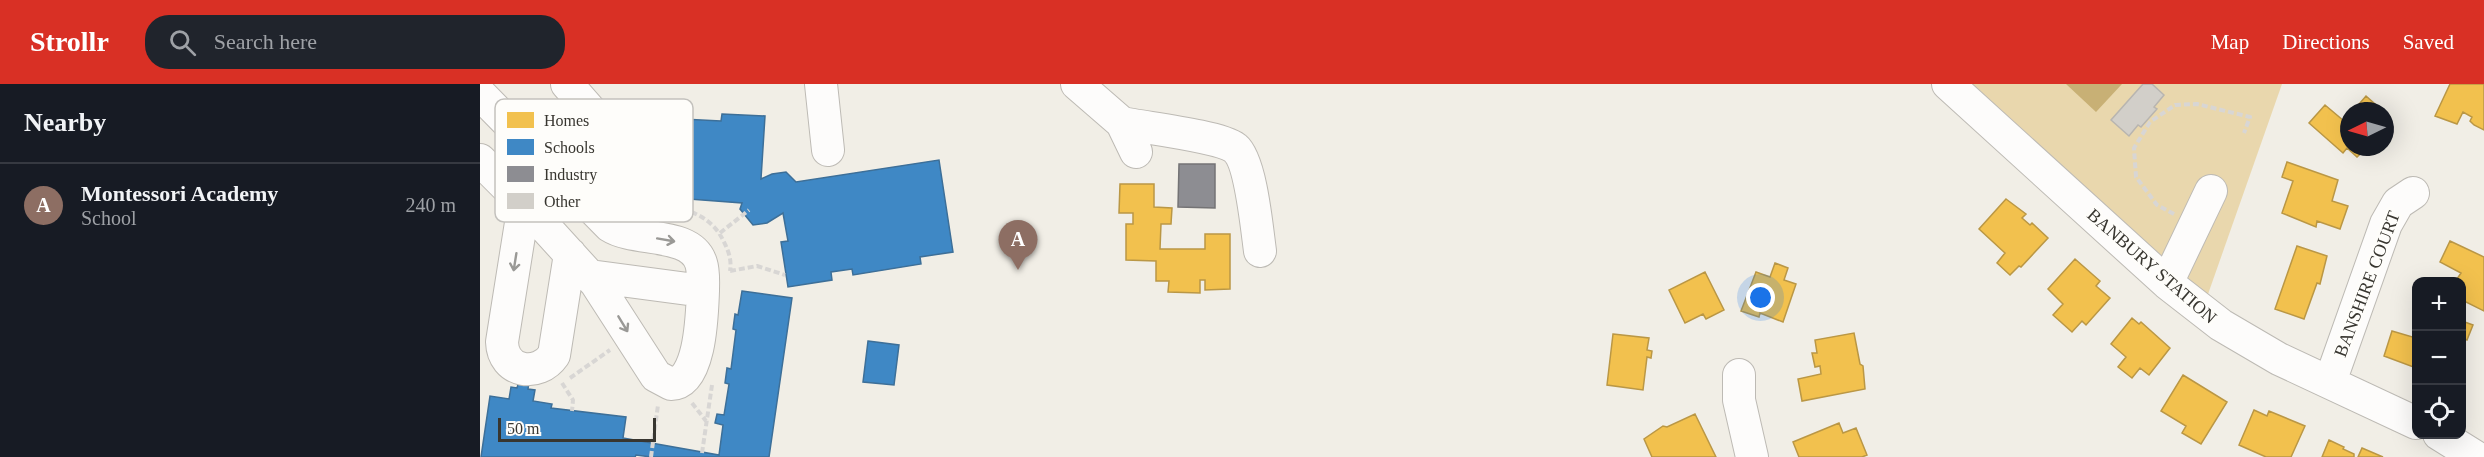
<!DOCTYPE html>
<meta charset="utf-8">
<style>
body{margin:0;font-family:Georgia,serif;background:#20242c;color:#f1f3f6}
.controls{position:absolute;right:18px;bottom:18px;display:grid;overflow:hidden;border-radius:12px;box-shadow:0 6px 24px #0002}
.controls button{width:54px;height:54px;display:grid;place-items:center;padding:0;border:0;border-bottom:2px solid #363941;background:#171b24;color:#f1f3f6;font:30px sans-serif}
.compass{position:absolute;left:1860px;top:18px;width:54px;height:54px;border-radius:50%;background:#171b24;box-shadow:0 6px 24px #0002;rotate:265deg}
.scale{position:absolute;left:18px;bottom:15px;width:158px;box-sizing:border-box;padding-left:6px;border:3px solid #383630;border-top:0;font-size:16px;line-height:21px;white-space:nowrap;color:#383630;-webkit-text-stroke:4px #fefdfa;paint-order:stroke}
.you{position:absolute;left:1281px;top:214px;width:21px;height:21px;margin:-15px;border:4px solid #fff;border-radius:50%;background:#1a73e8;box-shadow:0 0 0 9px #1a73e833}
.badge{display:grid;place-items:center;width:39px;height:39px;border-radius:50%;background:#d93025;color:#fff;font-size:20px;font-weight:700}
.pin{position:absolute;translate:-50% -50px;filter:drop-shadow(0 2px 3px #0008)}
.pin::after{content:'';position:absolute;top:32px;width:21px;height:18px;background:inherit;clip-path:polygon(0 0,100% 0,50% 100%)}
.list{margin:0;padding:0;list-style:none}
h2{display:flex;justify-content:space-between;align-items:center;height:78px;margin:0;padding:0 24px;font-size:26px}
h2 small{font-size:20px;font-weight:400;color:#9ea1a6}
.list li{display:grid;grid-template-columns:39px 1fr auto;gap:18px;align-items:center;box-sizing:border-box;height:84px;padding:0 24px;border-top:2px solid #363941}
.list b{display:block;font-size:22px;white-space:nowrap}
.list p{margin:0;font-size:20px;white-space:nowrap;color:#9ea1a6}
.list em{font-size:20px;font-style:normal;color:#9ea1a6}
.icon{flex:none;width:33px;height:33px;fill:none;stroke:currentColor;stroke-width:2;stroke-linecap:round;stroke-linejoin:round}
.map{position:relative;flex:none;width:2004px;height:373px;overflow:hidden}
header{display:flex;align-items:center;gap:36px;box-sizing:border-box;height:84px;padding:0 30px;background:#d93025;color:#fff}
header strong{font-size:28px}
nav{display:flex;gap:33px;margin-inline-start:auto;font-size:21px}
.search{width:420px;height:54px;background:#20242c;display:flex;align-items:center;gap:15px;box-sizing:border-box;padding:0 21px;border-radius:24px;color:#9ea1a6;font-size:22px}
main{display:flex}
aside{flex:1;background:#171b24}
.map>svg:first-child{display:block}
.green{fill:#e9d7ad}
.water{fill:#c8b075}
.homes{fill:#f2c14e;stroke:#ba9745;stroke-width:1.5}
.schools{fill:#3f88c5;stroke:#3d6f98;stroke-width:1.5}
.industry{fill:#8d8d92;stroke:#747375;stroke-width:1.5}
.building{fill:#d2cfc9;stroke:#b8b5b0;stroke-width:1.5}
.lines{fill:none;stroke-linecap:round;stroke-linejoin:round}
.minor-casing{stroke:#bdbab4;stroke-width:34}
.path{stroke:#d8d6d4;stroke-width:4;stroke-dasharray:6 3;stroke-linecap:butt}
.minor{stroke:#fdfcfb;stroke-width:32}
.oneway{stroke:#9a9996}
.labels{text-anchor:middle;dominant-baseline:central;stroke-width:6;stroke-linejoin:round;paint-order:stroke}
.street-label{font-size:18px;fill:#383630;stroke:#fefdfa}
.key{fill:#fefdfa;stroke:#c3c1bd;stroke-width:1.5}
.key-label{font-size:16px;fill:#383630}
</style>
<header>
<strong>Strollr</strong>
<div class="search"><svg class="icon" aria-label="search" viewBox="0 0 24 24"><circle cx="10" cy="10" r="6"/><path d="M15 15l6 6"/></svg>Search here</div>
<nav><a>Map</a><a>Directions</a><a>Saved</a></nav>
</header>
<main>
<aside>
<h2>Nearby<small></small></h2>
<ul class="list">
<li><span class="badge" style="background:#8d6e63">A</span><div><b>Montessori Academy</b><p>School</p></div><em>240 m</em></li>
</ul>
</aside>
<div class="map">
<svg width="2004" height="373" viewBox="0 0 2004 373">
<rect width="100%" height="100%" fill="#f1eee6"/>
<path class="green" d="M1490,0H1802L1727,213Z"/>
<path class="water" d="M1586,0H1642L1616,28Z"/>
<path class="homes" d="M1970,0H2004V46L1994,41L1990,37L1992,33L1983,28L1977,40L1955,32Z
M1886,12L1903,27H1873Z
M1845,21L1864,37L1869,31V63H1888L1877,73L1867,64L1863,69L1829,39Z
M1807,78L1858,96L1852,117L1868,122L1860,145L1837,137L1836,143L1802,129L1813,97L1802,93Z
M640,100H674V123L692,124L691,140H681L680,165H725V150H750V205L725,206V196H720V209L688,208L689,197H676V177L646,176V140H653V129H639Z
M1526,115L1546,130L1542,134L1550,141L1552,139L1568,154L1541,183L1539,182L1530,191L1517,179L1525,169L1499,145Z
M1970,157L2004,173V227L1982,216V198H1975L1981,189L1960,178Z
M1817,162L1847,172L1840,200L1837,199L1824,235L1795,225Z
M1595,175L1620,197L1616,202L1630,214L1606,241L1602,237L1592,248L1573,231L1583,220L1568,205Z
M1295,179L1308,184L1304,196L1316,200L1303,238L1280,229L1279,233L1261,227L1276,188L1290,193Z
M1225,188L1244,226L1226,235L1223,230L1205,239L1189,206Z
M1652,234L1659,240L1661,238L1690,264L1669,291L1660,284L1652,294L1638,283L1646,273L1631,260Z
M1982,237L1993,241L1987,256L1982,254Z
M1912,247L1936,254V284L1904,272Z
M1374,249L1380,280L1383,282L1385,305L1322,317L1318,295L1341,290L1340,282L1335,283L1332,269H1337L1335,256Z
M1133,250L1169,254L1167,266L1172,267L1171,274L1167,273L1163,306L1127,301Z
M1703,291L1747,318L1721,360L1702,349L1706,342L1681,327Z
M1774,326L1787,332L1789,327L1825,342L1811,373H1786L1759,361Z
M1215,330L1236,373H1172L1164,355L1183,342L1187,343Z
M1359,339L1363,349L1376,344L1387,371L1382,373H1319L1313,358Z
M1849,356L1864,363L1863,365L1874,370V373H1842Z
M1882,364L1903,373H1878Z"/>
<path class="schools" d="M242,30L285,32L281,95L292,90L306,88L316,98L459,76L473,168L440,173L441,180L373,191L372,185L351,188L352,196L308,203L301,158L308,157L303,129L287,139L273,141L260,125L262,119L209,115L208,122L170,119V49L182,50L183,34L241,37Z
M262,207L312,214L289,373H171L156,371L155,373H1L10,312L29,315L31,303L37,304L39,297L49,298L48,305L55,306L53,317L72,320L71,324L146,333L143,354L239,371L243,341L235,339L237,330L244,331L249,300L245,299L247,284L251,285L256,246L253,245L255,230L258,231Z
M388,257L419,261L414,301L383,298Z"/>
<path class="industry" d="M699,80H735V124L698,123Z"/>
<path class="building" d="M1663,0H1672L1684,11L1674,23L1677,25L1661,43L1658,41L1649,52L1631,36Z"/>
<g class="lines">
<defs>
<path id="minor" d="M87,0L143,64
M341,0L348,66
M597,0L642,39L656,68
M1468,0L1687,199L1741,241L1799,275L1936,339
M0,10L130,142C155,158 211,147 221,179C224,188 223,198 223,207
M642,39C665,44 739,52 755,64C771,77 777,146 780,167
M0,76L44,120L116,199L176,292L191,300C221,299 222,229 223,207L110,192
M44,120L22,258C23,289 58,294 74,271L90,170
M1687,199L1731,107
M1259,291V316L1272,373
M1850,298L1906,140L1918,119L1933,109
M1959,350L1996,373"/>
</defs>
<use href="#minor" class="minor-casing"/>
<path class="path" d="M151,116V87
M142,118L145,115C180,121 225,120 243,156C248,166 252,175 250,187
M1694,130L1677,121L1656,93L1654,64L1670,38L1695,21L1717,20L1770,33L1764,49
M240,149L269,126
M250,187L277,182L305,191
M90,294L130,266
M82,299L93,316L92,327
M212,319L226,337
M222,369L232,301
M171,373L178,321"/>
<use href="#minor" class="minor"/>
</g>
<defs><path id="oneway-shaft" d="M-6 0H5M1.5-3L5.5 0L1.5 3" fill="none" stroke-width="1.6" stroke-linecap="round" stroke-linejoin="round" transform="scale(1.5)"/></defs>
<g class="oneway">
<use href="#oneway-shaft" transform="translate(186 156) rotate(10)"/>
<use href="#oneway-shaft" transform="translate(35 178) rotate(99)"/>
<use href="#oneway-shaft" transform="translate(143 240) rotate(59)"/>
</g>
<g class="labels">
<g class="street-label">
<text transform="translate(1672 182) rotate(41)">BANBURY STATION</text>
<text transform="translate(1887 200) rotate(-69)">BANSHIRE COURT</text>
</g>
</g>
<rect x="15" y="15" width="198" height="123" rx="9" class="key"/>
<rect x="27" y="28" width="27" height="16" fill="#f2c14e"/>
<rect x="27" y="55" width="27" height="16" fill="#3f88c5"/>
<rect x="27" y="82" width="27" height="16" fill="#8d8d92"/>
<rect x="27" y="109" width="27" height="16" fill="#d2cfc9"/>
<g class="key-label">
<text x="64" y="42">Homes</text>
<text x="64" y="69">Schools</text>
<text x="64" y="96">Industry</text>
<text x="64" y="123">Other</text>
</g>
</svg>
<div class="controls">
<button>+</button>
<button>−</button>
<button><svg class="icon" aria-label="locate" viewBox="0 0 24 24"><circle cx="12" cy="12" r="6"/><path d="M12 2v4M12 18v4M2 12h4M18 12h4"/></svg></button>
</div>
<svg class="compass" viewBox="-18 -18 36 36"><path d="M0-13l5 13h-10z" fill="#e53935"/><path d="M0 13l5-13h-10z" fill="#9ea1a6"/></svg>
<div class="scale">50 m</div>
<div class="you"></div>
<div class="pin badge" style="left:538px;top:186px;background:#8d6e63">A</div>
</div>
</main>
